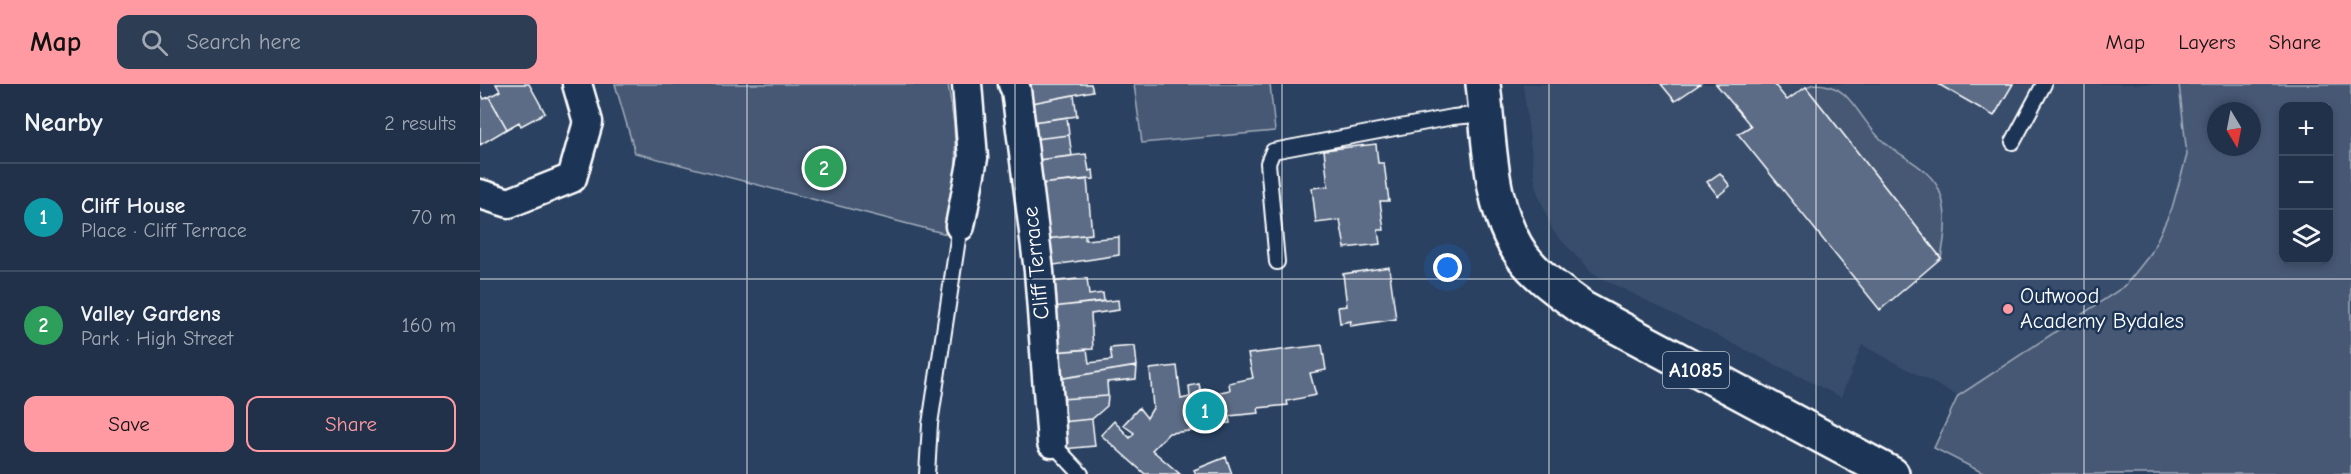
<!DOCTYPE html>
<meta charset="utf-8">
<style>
body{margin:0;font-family:"Comic Neue",sans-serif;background:#2d3d53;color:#f1f3f6}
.controls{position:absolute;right:18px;top:18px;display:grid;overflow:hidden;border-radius:12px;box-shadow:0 3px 9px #0003}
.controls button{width:54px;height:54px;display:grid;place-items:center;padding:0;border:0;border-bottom:2px solid #3d4c61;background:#203149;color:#f1f3f6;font:30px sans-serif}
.compass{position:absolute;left:1727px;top:18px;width:54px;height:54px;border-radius:50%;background:#203149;box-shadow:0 3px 9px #0003;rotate:170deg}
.you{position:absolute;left:968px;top:184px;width:21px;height:21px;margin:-15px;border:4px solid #fff;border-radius:50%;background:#1a73e8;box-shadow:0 0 0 9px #1a73e833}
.badge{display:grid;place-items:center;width:39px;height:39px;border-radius:50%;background:#ff9aa2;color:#fff;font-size:20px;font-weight:700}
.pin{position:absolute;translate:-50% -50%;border:3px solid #fff;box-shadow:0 2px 6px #0006}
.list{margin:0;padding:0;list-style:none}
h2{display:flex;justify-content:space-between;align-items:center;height:78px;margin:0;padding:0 24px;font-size:26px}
h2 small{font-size:20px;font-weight:400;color:#a2a9b4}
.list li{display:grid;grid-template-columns:39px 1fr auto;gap:18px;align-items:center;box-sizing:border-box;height:108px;padding:0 24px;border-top:2px solid #3d4c61}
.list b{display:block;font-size:22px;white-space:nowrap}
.list p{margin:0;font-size:20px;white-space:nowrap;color:#a2a9b4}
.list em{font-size:20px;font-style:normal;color:#a2a9b4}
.actions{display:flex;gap:12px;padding:18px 24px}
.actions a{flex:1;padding:14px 0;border:2px solid #ff9aa2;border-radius:12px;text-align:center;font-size:21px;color:#ff9aa2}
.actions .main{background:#ff9aa2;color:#111}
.icon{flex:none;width:33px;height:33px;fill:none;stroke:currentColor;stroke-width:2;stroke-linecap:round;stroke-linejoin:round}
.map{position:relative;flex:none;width:1871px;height:390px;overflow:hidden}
header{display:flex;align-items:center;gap:36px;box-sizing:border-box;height:84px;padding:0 30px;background:#ff9aa2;color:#111}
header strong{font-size:28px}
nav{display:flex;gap:33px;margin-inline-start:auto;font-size:21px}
.search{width:420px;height:54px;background:#2d3d53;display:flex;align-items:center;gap:15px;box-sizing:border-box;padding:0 21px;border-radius:12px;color:#a2a9b4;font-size:22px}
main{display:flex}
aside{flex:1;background:#203149}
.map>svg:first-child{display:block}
.built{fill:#394e6c;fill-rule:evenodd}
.green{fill:#465975;stroke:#a2acba;stroke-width:1.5;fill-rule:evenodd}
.building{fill:#5b6c86;stroke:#fff;stroke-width:1.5}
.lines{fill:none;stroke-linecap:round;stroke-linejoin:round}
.service-casing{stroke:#fff;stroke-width:18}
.minor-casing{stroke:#fff;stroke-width:33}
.primary-casing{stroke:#fff;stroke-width:38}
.service{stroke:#1d3557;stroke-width:14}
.minor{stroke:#1d3557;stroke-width:28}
.primary{stroke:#1d3557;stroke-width:33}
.grid{fill:none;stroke:#fff;stroke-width:1.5;stroke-opacity:0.55}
.poi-dot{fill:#ff9aa2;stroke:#1d3557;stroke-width:2}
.labels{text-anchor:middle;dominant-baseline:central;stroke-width:5;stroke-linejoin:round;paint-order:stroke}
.shield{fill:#1d3557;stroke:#bbc2cd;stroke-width:1.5}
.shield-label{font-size:21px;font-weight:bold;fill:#fff}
.street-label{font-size:22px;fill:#fff;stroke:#1d3557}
.poi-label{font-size:22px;fill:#fff;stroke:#1d3557;text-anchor:start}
</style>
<header>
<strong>Map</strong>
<div class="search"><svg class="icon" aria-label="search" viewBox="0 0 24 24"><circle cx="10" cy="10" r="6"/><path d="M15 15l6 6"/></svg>Search here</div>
<nav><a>Map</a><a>Layers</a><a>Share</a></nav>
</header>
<main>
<aside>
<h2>Nearby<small>2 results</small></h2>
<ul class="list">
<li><span class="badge" style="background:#0f9aa8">1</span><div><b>Cliff House</b><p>Place · Cliff Terrace</p></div><em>70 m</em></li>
<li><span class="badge" style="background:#2e9e5b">2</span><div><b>Valley Gardens</b><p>Park · High Street</p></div><em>160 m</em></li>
</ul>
<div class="actions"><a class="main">Save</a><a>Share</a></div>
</aside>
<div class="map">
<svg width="1871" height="390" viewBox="0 0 1871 390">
<rect width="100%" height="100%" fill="#2a4161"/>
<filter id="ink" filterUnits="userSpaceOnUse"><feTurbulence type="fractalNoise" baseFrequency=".0167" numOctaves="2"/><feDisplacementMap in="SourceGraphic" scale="12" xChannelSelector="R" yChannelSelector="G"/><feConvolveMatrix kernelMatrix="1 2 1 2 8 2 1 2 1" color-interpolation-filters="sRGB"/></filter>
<g filter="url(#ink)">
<path class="built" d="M1043,0H1871V390H1505L1454,364L1478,312L1382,261L1361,313L1113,190L1073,147L1056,105ZM1804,22H1848V176H1804ZM1736,27H1772V63H1736Z"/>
<path class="green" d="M135,0H468L474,40L477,98L467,150L155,69Z
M654,0H790L795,47L662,59Z
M1334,0C1345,0 1355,2 1364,10C1379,24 1388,45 1405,59C1424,75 1453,85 1461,111C1468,132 1465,153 1461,174L1326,3Z
M1699,0H1871V390H1505L1454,364L1478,312L1645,202L1671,169L1692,124L1707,71ZM1848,22V176H1804V22ZM1736,27H1772V63H1736Z"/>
<path class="building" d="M16,0H49L65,29L41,42L39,38L27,45L9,13L20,7Z
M549,0H611L613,7L552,19Z
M1181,0H1220L1195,17Z
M1236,0H1294L1307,16L1326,3L1461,174L1400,226L1258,50L1271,42Z
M1458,0H1533L1514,32Z
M0,8L4,15L9,13L27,45L0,61Z
M594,11L597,32L553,38L552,19Z
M587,33L589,51L555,55L553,38Z
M589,51L592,72L558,76L555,55Z
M896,60L898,79H904L909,117H900L904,146H898L900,160L865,164L860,136L836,139L832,104L848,102L844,66Z
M606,70L609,87L613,86L614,95L560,100L558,76Z
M1240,89L1250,102L1238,112L1227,98Z
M607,95L612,150L565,155L560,100Z
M605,151V156L639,153V171L568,182L565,155Z
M909,183L916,235L870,242L871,237L860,239L858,223L867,222L863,190Z
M607,194L609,211L623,209L624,217L572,223L569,198Z
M638,216L639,226L611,230L613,265L574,268L572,223Z
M842,261L846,286L830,289L836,311L807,317L808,321L778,324L779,329L749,332L750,339L720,341V346L689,349L672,366L700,390H665L621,351L634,337L650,354L654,349L643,341L659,324L667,334L673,324L670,285L697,282L701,315L710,313L709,302L719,300L722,312L750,306L749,299L773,294L768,270Z
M655,262L657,282L578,295L574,268L607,265L609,279L632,276L630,264Z
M657,282L656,295L627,298L628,312L580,315L578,295Z
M628,312L627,322L612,335L581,338L580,315Z
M612,335L615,362L583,365L581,338Z
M746,373L752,390H716L714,386Z"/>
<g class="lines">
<defs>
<path id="service" d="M1533,58L1564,0
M797,178L788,79L793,67L973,33L1006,30
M572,359L601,390
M447,390L450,340L480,142"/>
<path id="minor" d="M533,0L536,6L559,187L572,359
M0,110L29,119L92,94L108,38L97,0
M480,142L493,74L487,0"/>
<path id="primary" d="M1003,0C1010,56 1008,125 1043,173C1059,194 1081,208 1102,224L1412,390"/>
</defs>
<use href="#service" class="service-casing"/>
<use href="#minor" class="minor-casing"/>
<use href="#primary" class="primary-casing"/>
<use href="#service" class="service"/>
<use href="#minor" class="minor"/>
<use href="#primary" class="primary"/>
</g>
</g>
<path class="grid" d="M267,0V390M535,0V390M802,0V390M1069,0V390M1336,0V390M1604,0V390M0,195H1871"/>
<circle class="poi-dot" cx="1528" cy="225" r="6"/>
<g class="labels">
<rect class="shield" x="1183" y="268" width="66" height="36" rx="4.5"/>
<g class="shield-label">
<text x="1216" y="286">A1085</text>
</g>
<g class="street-label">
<text transform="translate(556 179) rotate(-96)">Cliff Terrace</text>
</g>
<g class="poi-label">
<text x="1540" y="212">Outwood<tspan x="1540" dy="25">Academy Bydales</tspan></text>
</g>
</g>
</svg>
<div class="controls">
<button>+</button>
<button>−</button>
<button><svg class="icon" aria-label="layers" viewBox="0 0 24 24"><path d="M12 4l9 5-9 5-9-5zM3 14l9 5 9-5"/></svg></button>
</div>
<svg class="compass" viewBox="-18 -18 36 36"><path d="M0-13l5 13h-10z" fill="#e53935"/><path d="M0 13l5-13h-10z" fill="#a2a9b4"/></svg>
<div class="you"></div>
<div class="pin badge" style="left:725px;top:327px;background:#0f9aa8">1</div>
<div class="pin badge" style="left:344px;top:84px;background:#2e9e5b">2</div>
</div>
</main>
